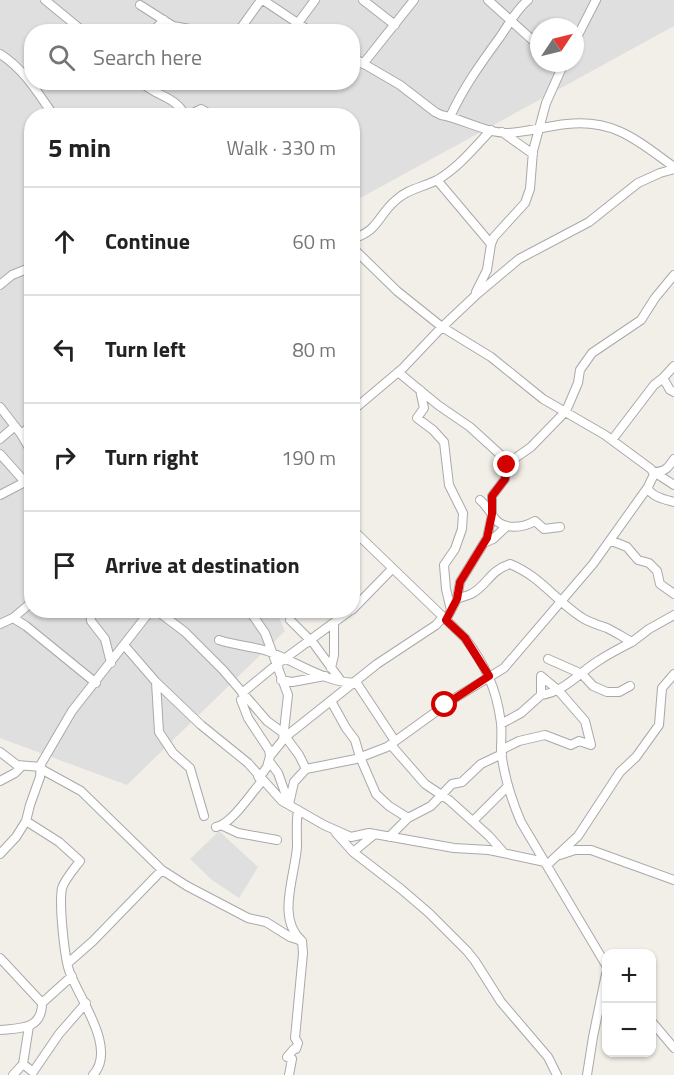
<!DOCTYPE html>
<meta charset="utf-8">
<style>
body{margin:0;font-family:"Titillium Web",sans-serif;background:#f2f2f2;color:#222}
.controls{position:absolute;right:18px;bottom:18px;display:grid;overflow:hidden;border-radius:12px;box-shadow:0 2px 4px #0004}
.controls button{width:54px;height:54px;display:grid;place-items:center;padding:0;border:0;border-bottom:2px solid #e0e0e0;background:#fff;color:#222;font:30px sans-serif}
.compass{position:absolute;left:530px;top:18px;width:54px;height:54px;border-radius:50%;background:#fff;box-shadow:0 2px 4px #0004;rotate:55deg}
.stop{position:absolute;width:18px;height:18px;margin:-14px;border:4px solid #d40000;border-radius:50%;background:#fff}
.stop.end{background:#d40000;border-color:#fff;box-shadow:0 2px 6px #0008}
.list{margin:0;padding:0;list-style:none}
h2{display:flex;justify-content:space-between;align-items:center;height:78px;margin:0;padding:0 24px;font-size:26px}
h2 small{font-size:20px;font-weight:400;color:#767676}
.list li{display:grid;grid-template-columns:39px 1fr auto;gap:18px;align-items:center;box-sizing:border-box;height:108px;padding:0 24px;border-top:2px solid #e0e0e0}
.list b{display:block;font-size:22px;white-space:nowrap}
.list em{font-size:20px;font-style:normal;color:#767676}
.icon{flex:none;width:33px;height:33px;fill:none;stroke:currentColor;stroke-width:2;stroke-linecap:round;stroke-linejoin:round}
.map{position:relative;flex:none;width:674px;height:1075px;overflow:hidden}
.search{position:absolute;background:#fff;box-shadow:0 2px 4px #0004;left:24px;top:24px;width:336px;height:66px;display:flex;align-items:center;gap:15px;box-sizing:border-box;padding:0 21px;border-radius:24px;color:#767676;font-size:22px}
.panel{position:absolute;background:#fff;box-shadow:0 2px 4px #0004;left:24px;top:108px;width:336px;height:510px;border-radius:24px}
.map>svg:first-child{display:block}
.residential{fill:#e0dfdf;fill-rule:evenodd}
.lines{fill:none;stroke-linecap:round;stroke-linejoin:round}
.minor-casing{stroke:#a9a9a9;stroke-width:10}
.minor{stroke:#fff;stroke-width:8}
.route{stroke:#d40000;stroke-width:8}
</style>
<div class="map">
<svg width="674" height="1075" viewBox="0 0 674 1075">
<rect width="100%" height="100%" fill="#f2efe9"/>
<path class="residential" d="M0,0H674V26L353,202L352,116H32V610L276,611L285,631L127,785L0,738ZM539,27H575V63H539ZM32,32H352V82H32Z
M219,831L258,867L239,898L212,880L190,859Z"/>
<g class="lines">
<defs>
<path id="minor" d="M45,0L84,32
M263,0L311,32
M363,0L395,25
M488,0L539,46
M140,5L173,26L206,32
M298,23L315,0
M152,32L164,20
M238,32L261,0
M575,41L596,0
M0,54C24,69 38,93 54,116
M352,57L400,85L435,112L441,115C463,119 486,133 508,133C528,132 547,126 567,124C615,119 638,141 674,167
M363,64L414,0
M141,82C156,97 173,94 186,116
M187,116L201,109L213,116
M450,117C463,88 481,63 500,37C509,24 516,10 528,0
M502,132L533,154
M437,180L491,244
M352,239C380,230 377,216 396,200C407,189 424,187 437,180C458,168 475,147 491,130
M352,247L397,291L442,327L491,357L543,399L605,435L651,469L654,474C653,478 648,485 648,488C651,497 667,500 674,502
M0,285L12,275L32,267
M476,292L487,270L491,244L494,237L525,203L530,189L533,151L546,103L564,63
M674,366L663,378L670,390L674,392
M398,372L438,405L470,427L504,458L507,465L505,479L492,496V515L487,538L460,582L457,599L446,620
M420,390L424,408L417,418L433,430L444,442L449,485L463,513L462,529L455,549L444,565L446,589L451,610
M0,407L21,434L32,453
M352,411L403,368L440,329L475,296L519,259L589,222L638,183L660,173L674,169
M21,434L32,425
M0,439L15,426
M612,440L654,385L663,378
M0,454L25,482L32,485
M506,460L514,459L531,447L566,411L578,383L580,370L592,353L641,320L655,298L674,275
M654,472C665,472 668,468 674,459
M654,472L674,485
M0,495L25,482
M480,500C486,505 490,512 495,519C504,530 523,528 535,521L544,529L560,527
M352,529L465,638C474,650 483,664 489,678C495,691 499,708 501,723C502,732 501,741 501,751C504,775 511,799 521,822L606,965
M612,541L627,547L638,560L649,563L657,571L660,584L674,594
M484,543L493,539L507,526
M457,599C461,597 467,596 471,594C487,586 489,571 510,564C540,576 555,600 581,617C588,622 598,625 607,628C615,632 623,637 632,642L649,629L674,615
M90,610L91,621L105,639L111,663
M156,610L185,632L223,670L267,721L282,732L299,755L306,769
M249,610L265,633L288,695L283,740L270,756
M352,610L392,569
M13,618L26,626L96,683
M290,620L314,644L341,681
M0,624L13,618L32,602
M219,640C234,645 249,646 264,650C291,658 330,686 356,682L395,741
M124,645L156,682L201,725L248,763L282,801L324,825L351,837L369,833L454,848L489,850L545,862
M548,659L582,674L593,686L607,692H619L630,686
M331,668L334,655V624
M281,680L292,682L325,676
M156,682L159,732L173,753L190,768L204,816
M242,693L276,665L351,610
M241,700L248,718L269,750L270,756L267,767L259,778L258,776
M331,701L346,728L355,740L360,757L376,794L389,806L408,818
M501,724L521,713L541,695
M284,738L377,664L436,625L443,617
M391,745L425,784L449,800L489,836L504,853
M501,750L519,741L545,735L571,745L579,741L591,745L585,721L558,690L541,676V695C564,692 579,673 598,661C609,654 620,648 632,642
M0,752L17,765L41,767
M269,761L278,773L289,804
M41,769L81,791L162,870L187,886L248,918L266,922L290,937L302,941
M0,781L15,773L22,766
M289,804L294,782L306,769L356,759L387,747L455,698L504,668L593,564L648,487
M26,821L59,842L80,861C74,869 65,879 62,888C59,904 64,951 68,967C75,994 119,1047 93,1075
M473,821L508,786
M223,826L238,833L277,840
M216,827C232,824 251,793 263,780
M336,833L353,852L401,889L429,913L467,951L475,961L501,1002L548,1057L557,1075
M389,837L408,818L431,806L452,784L462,782L481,764L502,754
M353,852L375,834
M0,854L16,837L26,821L30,805L40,777L41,764L72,711L151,610
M560,855L575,850H591L674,880
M547,865L578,836L620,772L636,757L659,725L662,688L674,674
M0,958L42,1003
M68,963L93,941L162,870
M652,1022L674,1048
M0,1030C20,1028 42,1030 42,1003L72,976
M23,1064L29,1026
M13,1075L23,1064L33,1072L59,1034L86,1003
M289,1075L292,1059L287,1057L294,1049H296L298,1043L295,1038L303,953L302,941C276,919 295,876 297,847C297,834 296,822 298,810
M587,1075L593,1037L606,974"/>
</defs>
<use href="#minor" class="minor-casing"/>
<use href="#minor" class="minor"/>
</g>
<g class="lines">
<path class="route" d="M445,705L489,676L465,638L446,620L457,599L460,582L487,538L492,514V496L505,479L507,465"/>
</g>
</svg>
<div class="controls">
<button>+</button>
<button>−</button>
</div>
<svg class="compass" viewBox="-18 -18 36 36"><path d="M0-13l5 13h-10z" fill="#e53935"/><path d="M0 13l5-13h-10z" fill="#767676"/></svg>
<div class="stop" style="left:445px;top:705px"></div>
<div class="stop end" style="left:507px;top:465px"></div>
<div class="search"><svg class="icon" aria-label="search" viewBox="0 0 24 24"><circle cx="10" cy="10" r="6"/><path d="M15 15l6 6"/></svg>Search here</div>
<section class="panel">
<h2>5 min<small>Walk · 330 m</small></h2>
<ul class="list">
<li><svg class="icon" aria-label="ahead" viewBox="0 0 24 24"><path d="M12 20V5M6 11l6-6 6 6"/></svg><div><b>Continue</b></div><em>60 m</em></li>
<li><svg class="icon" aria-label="left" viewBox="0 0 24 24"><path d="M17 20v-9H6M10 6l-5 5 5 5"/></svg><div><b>Turn left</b></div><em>80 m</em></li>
<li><svg class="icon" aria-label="right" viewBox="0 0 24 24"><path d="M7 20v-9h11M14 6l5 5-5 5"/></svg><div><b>Turn right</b></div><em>190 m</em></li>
<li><svg class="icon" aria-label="arrive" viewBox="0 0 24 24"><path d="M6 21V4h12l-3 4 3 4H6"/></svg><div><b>Arrive at destination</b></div></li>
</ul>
</section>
</div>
